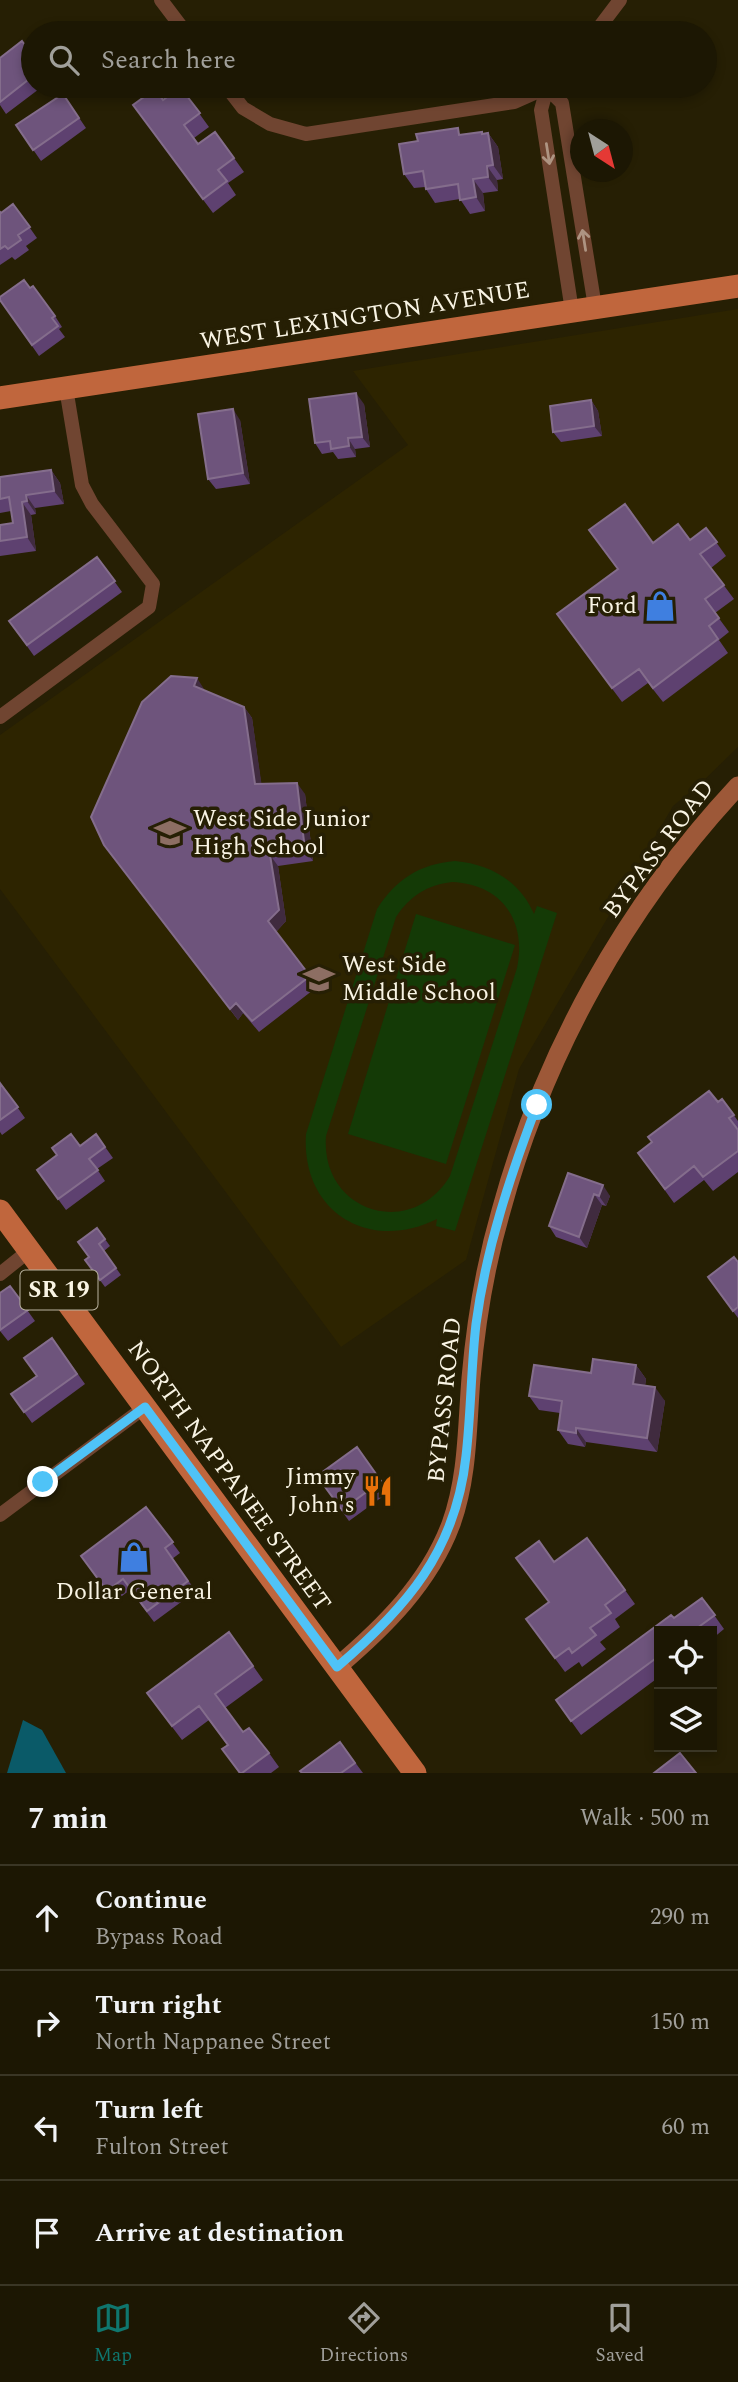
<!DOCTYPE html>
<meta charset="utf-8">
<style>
body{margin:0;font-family:Spectral,serif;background:#25200d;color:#f1f3f6}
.controls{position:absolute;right:21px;bottom:21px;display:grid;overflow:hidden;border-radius:0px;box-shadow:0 4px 10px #0003}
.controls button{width:63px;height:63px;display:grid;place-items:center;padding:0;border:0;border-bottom:2px solid #3a3625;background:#1c1703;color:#f1f3f6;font:35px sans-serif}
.compass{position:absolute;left:570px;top:119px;width:63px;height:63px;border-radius:50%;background:#1c1703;box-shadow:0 4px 10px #0003;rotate:144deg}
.stop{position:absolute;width:21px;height:21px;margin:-16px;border:5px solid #4fc3f7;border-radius:50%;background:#fff}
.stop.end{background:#4fc3f7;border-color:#fff;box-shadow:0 2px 7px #0008}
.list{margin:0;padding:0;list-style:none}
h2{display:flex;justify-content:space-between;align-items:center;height:91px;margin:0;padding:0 28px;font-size:30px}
h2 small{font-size:23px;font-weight:400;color:#a09f9a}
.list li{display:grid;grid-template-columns:46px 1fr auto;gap:21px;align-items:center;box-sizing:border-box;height:105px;padding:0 28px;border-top:2px solid #3a3625}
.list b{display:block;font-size:26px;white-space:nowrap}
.list p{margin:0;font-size:23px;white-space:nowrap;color:#a09f9a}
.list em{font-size:23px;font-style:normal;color:#a09f9a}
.icon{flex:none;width:38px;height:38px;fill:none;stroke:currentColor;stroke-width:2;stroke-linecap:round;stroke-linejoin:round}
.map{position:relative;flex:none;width:738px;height:1773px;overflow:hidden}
.search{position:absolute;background:#1c1703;box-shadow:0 4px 10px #0003;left:21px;right:21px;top:21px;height:77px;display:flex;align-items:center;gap:18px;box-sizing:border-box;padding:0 24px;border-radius:38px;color:#a09f9a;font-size:26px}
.sheet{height:511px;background:#1c1703}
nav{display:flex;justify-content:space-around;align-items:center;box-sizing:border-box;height:98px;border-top:2px solid #3a3625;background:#1c1703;font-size:19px;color:#a09f9a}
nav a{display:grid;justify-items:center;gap:4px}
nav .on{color:#0f766e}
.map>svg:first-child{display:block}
.built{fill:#2d2400}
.grass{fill:#143a06;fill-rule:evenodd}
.water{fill:#0a5a68}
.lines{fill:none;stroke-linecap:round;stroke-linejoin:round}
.minor{stroke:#704531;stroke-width:14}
.secondary{stroke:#9d5838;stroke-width:19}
.primary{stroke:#c0663d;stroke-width:23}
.wall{fill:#5e4170}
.shaded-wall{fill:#402b3f}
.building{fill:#6e547c;stroke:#846d8c;stroke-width:2}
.oneway{stroke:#ae9482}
.route{stroke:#4fc3f7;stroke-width:9}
.labels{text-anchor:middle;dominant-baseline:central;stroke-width:7;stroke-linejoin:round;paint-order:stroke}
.shield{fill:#261f04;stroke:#bab4a1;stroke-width:2}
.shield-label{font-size:23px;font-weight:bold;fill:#f9f4e4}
.street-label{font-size:24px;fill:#f9f4e4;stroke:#261f04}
.poi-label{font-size:24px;fill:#f9f4e4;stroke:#261f04;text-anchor:end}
</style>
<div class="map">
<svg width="738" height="1773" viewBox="0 0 738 1773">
<rect width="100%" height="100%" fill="#261f04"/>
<path class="built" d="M738,309V747L701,783L673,806L519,1069L466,1260L341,1347L0,889V735L408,445L353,371Z"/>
<path class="grass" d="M455,861C490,864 520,881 534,914L537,906L557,913L455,1231L436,1226L437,1219C369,1253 301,1212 306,1134L377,909C396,879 420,864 455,861ZM452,882C501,884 527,920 517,968L450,1176C411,1241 320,1212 326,1136L396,917C410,896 427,885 452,882Z
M416,914L515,945L446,1164L348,1134Z"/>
<path class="water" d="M23,1720L42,1730L66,1773H7Z"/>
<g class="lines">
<path class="minor" d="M161,0L186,33
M595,33L620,0
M226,86L243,108L270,124L306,134L514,102L550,86
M572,311L541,110L547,88L562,103L595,307
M0,717L149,607L153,584L92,504L82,485L66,388
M0,1274L30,1250
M0,1515L145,1407"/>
<path class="secondary" d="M337,1667C384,1627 429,1583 451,1524C468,1477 467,1427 471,1378C476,1321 485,1266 501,1211C544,1053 626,906 738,786"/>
<path class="primary" d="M0,398L738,286
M0,1211L415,1773"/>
</g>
<path class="wall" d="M33,56V86H43L6,114L0,105V58Z
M180,87L209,127L194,138L198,144L234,158L244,172L228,183L236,195L213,213L143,119L163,100Z
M63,94L86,128L41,161L16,125Z
M482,132L483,134L488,133L498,147L503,179L497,180L498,191L483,193L485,211L470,214L460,199L435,203L426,189L425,187L414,188L404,174L463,135Z
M13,204L37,238L26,246L29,250L15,260L12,257L0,265V212L1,213Z
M30,288L55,316L62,327L59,329L65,337L39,356L0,300Z
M591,400L598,411L602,436L561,442L553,432Z
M364,404L370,447L355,449L356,457L338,459L333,452L322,454L315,443Z
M240,420L250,484L216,489L208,479Z
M51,470L60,483L64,504L35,508L36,514L31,515L36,551L0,556V525L13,523L11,511L0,513V477Z
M706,528L726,556L711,568L734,599L715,613L729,632L719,640L728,653L663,702L648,683L622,702L567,628L653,543L690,540Z
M97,557L122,592L34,656L9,621Z
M204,689L203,690L244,707L252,718L261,783L305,794L313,861L278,866L286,921L276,932L317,987L259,1032L243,1013L238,1020L104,845Z
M0,1083L25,1118L2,1135L0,1132Z
M722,1099L738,1121V1172L713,1191L704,1180L674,1203L638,1153Z
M96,1134L113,1158L97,1169L105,1181L66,1210L37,1170L80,1146Z
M568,1173L610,1196L606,1206L602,1205L587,1248L556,1237L549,1226Z
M97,1228L110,1246L104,1251L121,1275L105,1287L85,1260L88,1257Z
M738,1262V1318L708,1277Z
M10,1286L35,1321L8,1341L0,1331Z
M52,1338L85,1384L32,1423L11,1394L36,1376Z
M636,1365L646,1379L645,1386L665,1401L657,1452L586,1442L585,1447L568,1444L558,1430L560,1413L539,1410L529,1396L591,1373Z
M357,1447L389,1492L349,1521L317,1476Z
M146,1507L180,1553L172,1559L196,1591L154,1622L130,1590L114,1602L81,1556Z
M554,1562L625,1590L635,1604L615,1619L620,1627L600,1642L606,1649L582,1667L579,1662L565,1672L536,1633L549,1602Z
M702,1598L724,1629L712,1639V1631H659V1677L581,1735L556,1700Z
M229,1632L263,1680L225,1708L243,1732L269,1753L279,1767L271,1773H239L222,1749L227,1745L209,1720L182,1740L157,1707Z
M340,1742L363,1773H302Z"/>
<path class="shaded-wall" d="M482,132L490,144L488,133L498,147L503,179L493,165Z
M487,166L497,180L498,191L488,177Z
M473,179L483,193L485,211L476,197Z
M356,393L364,404L370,447L362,437Z
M591,400L598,411L602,436L594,426Z
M233,409L240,420L250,484L243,473Z
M348,438L355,449L356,457L349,446Z
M51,470L60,483L64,504L54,491Z
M26,495L35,508L36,514L27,501Z
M22,502L31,515L36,551L27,537Z
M197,678L204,689L201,697L194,686Z
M244,707L252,718L263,794L255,784Z
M297,783L305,794L313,861L305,850Z
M270,855L278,866L286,921L276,932L268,921Z
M236,1003L243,1013L238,1020L230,1009Z
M603,1185L610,1196L606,1206L599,1196Z
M594,1194L602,1205L587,1248L579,1237Z
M636,1365L646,1379L643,1398L633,1384Z
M655,1387L665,1401L657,1452L647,1438Z
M576,1428L586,1442L585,1447L576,1433Z"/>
<path class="building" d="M22,41L33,56V76L0,102V58Z
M180,87L200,113L184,125L198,144L215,132L234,158L218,170L227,181L203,199L133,105L155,89L163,100Z
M63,94L79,118L33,150L16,125Z
M458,128L459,135L482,132V134L488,133L493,165L487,166L488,177L473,179L476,197L460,200L458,184L426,189L423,171L404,174L399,144L418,141L416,134Z
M13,204L30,227L18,235L21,240L8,249L5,246L0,249V212L1,213Z
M24,280L30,288L33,286L55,316L52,318L58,326L32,345L0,300V297Z
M356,393L362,437L348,438L349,446L331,449L330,441L315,443L309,399Z
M591,400L594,426L553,432L550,406Z
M233,409L243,473L208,479L198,414Z
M51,470L54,491L26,495L27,501L22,502L27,537L0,541V525L13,523L9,497L0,499V477Z
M625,504L653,543L678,524L690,540L706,528L717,542L700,554L724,585L705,599L719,618L709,626L718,639L653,688L639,669L612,688L557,614L618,569L589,530Z
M97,557L115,581L27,645L9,621Z
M171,676L197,678L194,686L244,707L255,784L297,783L305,850L270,855L279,910L268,921L310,976L252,1021L236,1003L230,1009L104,845L91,817L142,702Z
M0,1083L18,1107L0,1120Z
M709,1091L718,1102L722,1099L734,1115L729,1118L738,1130V1151L703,1177L694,1166L665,1189L638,1153L652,1142L648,1137Z
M71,1134L80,1146L96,1134L105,1147L89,1159L98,1170L58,1199L37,1170L57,1155L52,1148Z
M568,1173L603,1185L599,1196L594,1194L579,1237L549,1226Z
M97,1228L105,1239L99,1244L116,1268L100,1280L85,1260L89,1257L78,1242Z
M734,1257L738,1262V1307L733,1311L708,1277Z
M10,1286L28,1310L0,1330V1293Z
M52,1338L77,1374L24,1412L11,1394L37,1376L24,1358Z
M593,1359L636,1365L633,1384L655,1387L647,1438L576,1428V1433L558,1430L562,1401L529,1396L534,1365L591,1373Z
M357,1447L381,1481L342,1510L317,1476Z
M146,1507L173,1542L165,1548L188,1581L147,1611L123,1579L107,1591L81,1556Z
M587,1538L625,1590L605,1605L611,1613L590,1628L596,1635L572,1653L569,1648L555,1658L526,1619L549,1602L516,1558L539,1541L554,1562Z
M702,1598L715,1615L693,1631H659V1656L571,1721L556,1700L671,1615L674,1618Z
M229,1632L253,1666L215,1694L243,1732L249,1728L269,1753L242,1773H240L222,1749L228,1745L199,1706L172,1726L147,1693Z
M340,1742L355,1763L341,1773H302L300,1771Z
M680,1753L696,1773H654Z"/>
<defs><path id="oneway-shaft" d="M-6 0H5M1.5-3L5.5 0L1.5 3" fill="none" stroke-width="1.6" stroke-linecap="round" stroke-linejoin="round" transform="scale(1.75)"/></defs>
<g class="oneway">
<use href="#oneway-shaft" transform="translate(548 154) rotate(81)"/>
<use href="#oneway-shaft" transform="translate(584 240) rotate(-99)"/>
</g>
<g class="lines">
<path class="route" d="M43,1482L145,1407L337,1667C406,1608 456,1551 466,1456C471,1413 471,1368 476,1324C486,1249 510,1176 537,1105"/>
</g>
<defs>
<symbol id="shop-bare" viewBox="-9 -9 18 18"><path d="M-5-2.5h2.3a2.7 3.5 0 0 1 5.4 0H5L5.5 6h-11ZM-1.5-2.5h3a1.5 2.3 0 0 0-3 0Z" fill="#3f7fe0" stroke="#261f04" stroke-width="2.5" paint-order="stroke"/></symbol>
<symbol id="school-bare" viewBox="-9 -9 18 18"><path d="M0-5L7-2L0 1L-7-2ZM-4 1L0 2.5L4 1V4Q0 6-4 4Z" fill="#8d6e63" stroke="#261f04" stroke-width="2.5" paint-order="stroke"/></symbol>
<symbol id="restaurant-bare" viewBox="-9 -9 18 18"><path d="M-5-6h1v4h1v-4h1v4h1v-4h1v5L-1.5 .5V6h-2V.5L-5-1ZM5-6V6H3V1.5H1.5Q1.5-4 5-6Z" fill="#e8710a" stroke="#261f04" stroke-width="2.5" paint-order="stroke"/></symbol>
</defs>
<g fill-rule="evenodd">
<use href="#shop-bare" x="638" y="584" width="44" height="44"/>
<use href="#school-bare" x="148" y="811" width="44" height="44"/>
<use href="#school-bare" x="297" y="957" width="44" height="44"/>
<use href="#restaurant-bare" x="356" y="1469" width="44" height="44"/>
<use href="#shop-bare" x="112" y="1535" width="44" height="44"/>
</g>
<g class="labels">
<rect class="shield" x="20.5" y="1270.5" width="77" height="39" rx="5"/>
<g class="shield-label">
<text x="59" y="1290">SR 19</text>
</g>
<g class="street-label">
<text transform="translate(365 316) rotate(-9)">WEST LEXINGTON AVENUE</text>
<text transform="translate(659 849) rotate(-53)">BYPASS ROAD</text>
<text transform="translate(445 1400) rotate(-84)">BYPASS ROAD</text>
<text transform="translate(229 1476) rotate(54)">NORTH NAPPANEE STREET</text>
</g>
<g class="poi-label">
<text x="637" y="606">Ford</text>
<text x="193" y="819" text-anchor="start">West Side Junior<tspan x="193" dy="28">High School</tspan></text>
<text x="342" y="965" text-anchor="start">West Side<tspan x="342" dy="28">Middle School</tspan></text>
<text x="355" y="1477">Jimmy<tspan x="355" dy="28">John's</tspan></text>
<text x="134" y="1592" text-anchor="middle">Dollar General</text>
</g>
</g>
</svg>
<div class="controls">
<button><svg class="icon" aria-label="locate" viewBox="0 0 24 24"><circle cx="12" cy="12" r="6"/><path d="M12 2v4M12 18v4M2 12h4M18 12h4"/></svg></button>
<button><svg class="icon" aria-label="layers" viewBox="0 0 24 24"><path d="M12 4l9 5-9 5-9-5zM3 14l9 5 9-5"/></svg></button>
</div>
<svg class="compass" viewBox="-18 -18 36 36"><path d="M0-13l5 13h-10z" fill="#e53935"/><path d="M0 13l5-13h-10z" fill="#a09f9a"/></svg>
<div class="stop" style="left:537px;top:1105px"></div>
<div class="stop end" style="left:43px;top:1482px"></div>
<div class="search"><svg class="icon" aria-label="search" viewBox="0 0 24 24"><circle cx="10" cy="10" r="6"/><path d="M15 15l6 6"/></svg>Search here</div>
</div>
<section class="sheet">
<h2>7 min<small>Walk · 500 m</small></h2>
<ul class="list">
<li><svg class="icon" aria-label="ahead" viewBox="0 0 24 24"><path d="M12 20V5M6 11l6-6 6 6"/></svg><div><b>Continue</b><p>Bypass Road</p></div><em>290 m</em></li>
<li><svg class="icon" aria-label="right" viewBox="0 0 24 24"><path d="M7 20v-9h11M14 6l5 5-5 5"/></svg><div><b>Turn right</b><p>North Nappanee Street</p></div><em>150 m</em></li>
<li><svg class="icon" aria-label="left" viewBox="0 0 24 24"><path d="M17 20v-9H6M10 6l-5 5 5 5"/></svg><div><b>Turn left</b><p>Fulton Street</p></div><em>60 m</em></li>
<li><svg class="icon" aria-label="arrive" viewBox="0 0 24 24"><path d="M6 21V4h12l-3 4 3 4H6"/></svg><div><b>Arrive at destination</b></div></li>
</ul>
</section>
<nav>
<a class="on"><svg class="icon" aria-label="map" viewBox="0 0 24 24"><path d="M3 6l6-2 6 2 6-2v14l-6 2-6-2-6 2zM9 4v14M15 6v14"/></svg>Map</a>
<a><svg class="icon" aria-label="directions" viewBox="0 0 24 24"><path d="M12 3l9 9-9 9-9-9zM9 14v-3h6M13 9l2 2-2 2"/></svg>Directions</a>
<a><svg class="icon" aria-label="saved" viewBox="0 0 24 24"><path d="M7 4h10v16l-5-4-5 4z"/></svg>Saved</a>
</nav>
